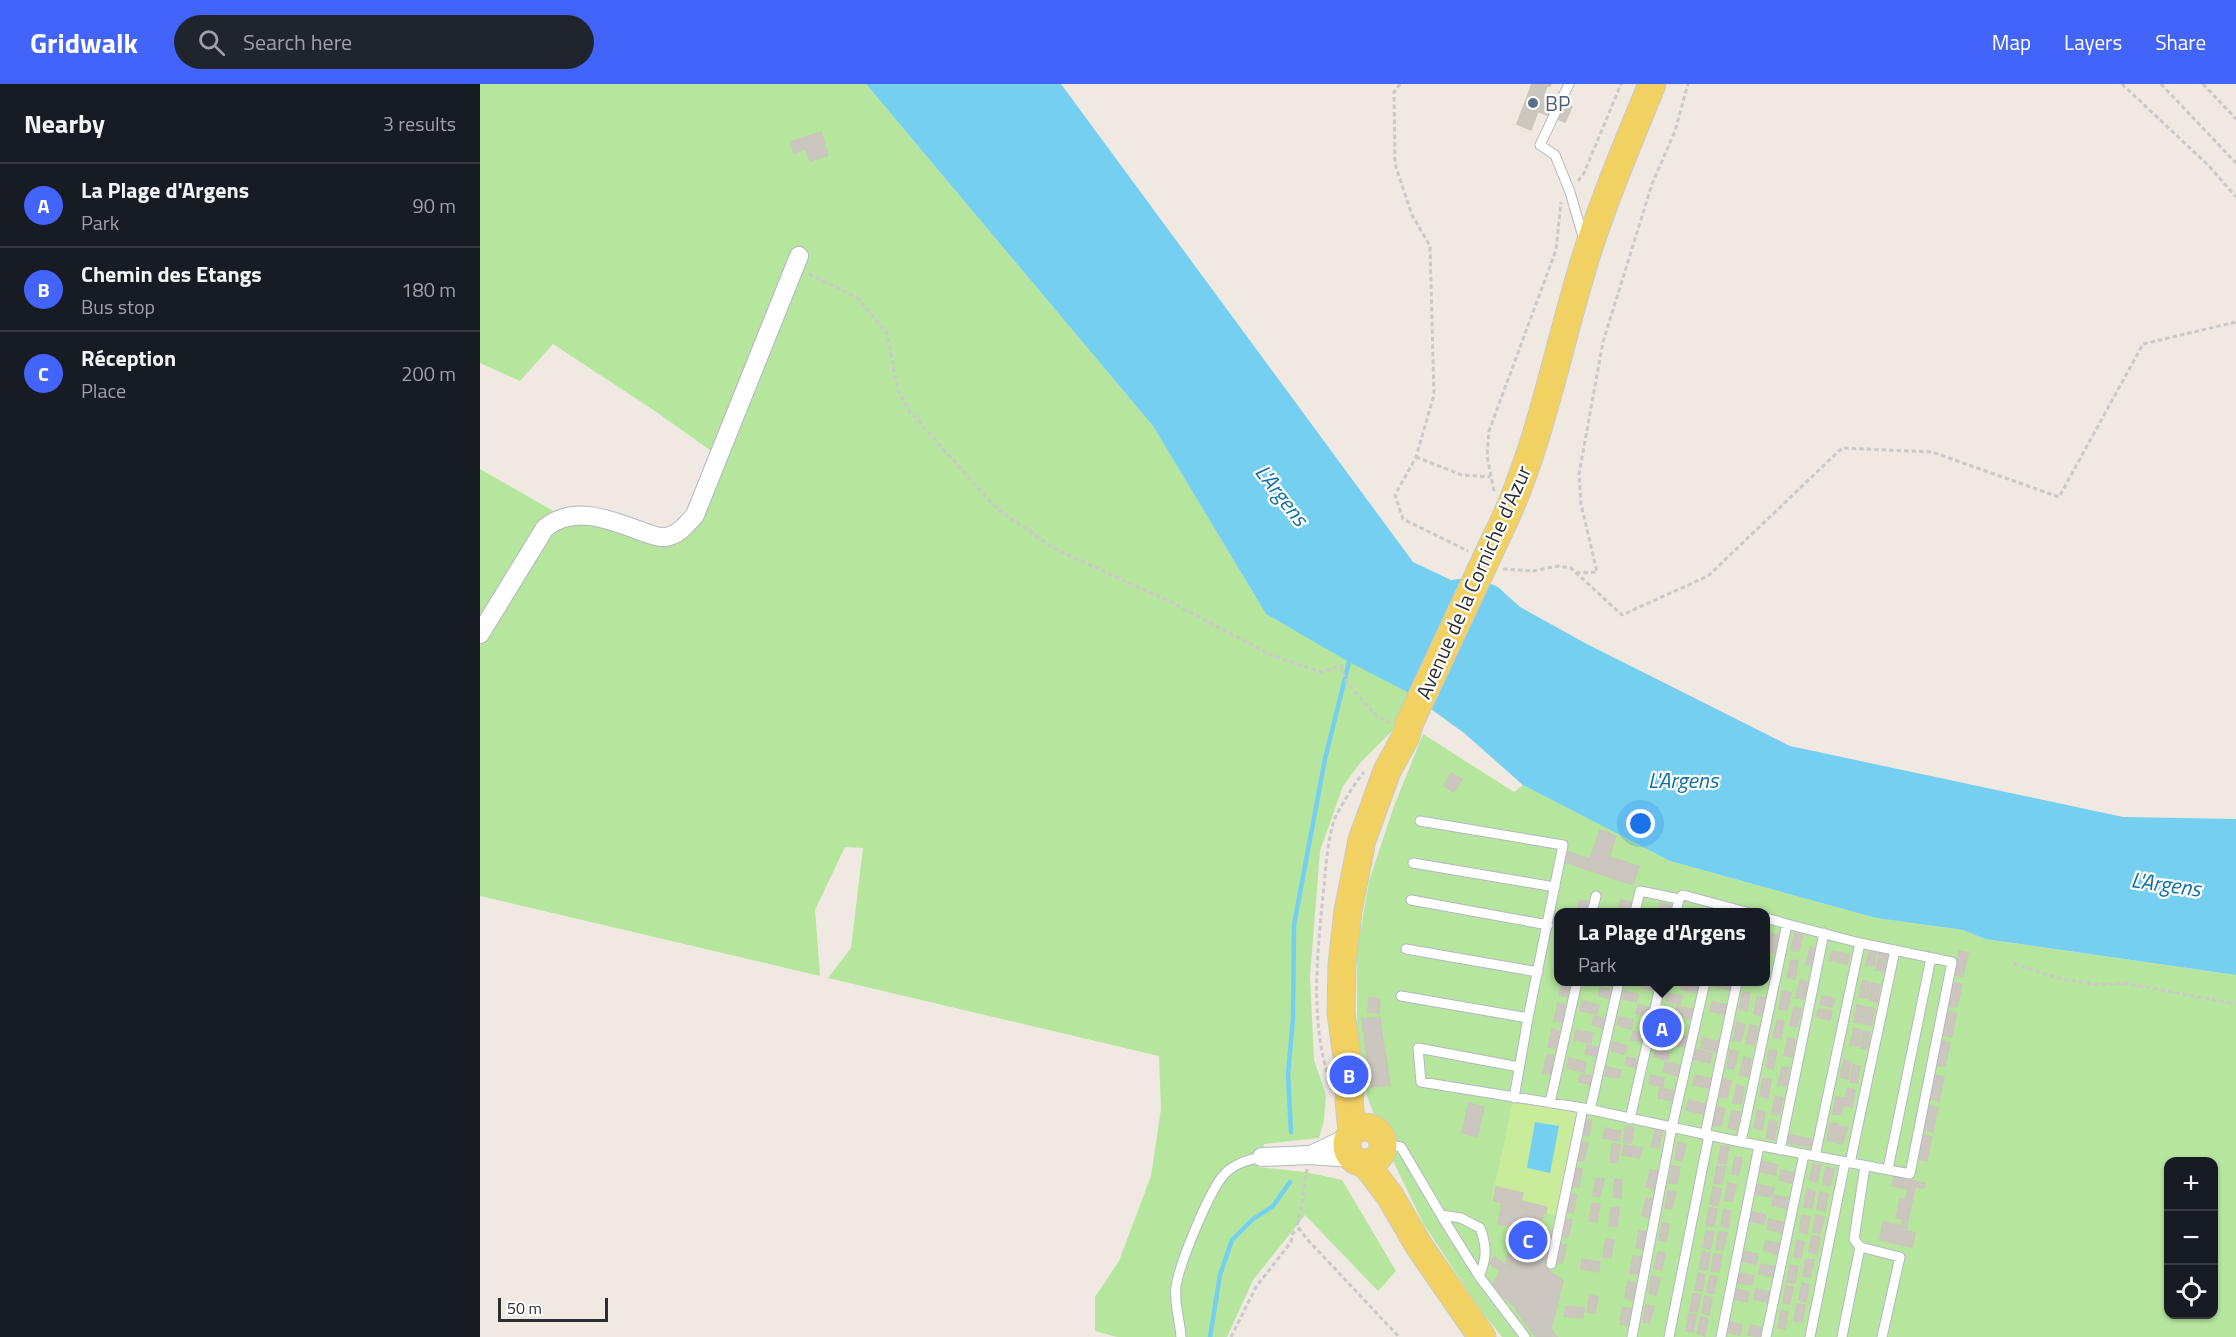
<!DOCTYPE html>
<meta charset="utf-8">
<style>
body{margin:0;font-family:"Titillium Web",sans-serif;background:#20242c;color:#f1f3f6}
.controls{position:absolute;right:18px;bottom:18px;display:grid;overflow:hidden;border-radius:12px;box-shadow:0 2px 4px #0004}
.controls button{width:54px;height:54px;display:grid;place-items:center;padding:0;border:0;border-bottom:2px solid #363941;background:#171b24;color:#f1f3f6;font:30px sans-serif}
.scale{position:absolute;left:18px;bottom:15px;width:110px;box-sizing:border-box;padding-left:6px;border:3px solid #2e2e2e;border-top:0;font-size:16px;line-height:21px;white-space:nowrap;color:#2e2e2e;-webkit-text-stroke:4px #fff;paint-order:stroke}
.you{position:absolute;left:1161px;top:740px;width:21px;height:21px;margin:-15px;border:4px solid #fff;border-radius:50%;background:#1a73e8;box-shadow:0 0 0 9px #1a73e833}
.badge{display:grid;place-items:center;width:39px;height:39px;border-radius:50%;background:#4264fb;color:#fff;font-size:20px;font-weight:700}
.pin{position:absolute;translate:-50% -50%;border:3px solid #fff;box-shadow:0 2px 6px #0006}
.popup{position:absolute;left:1074px;top:824px;width:216px;height:78px;box-sizing:border-box;display:grid;place-content:center;border-radius:12px;background:#171b24;filter:drop-shadow(0 2px 4px #0005);font-size:20px;white-space:nowrap;color:#9ea1a6}
.popup b{font-size:22px;color:#f1f3f6}
.popup::after{content:'';position:absolute;left:50%;top:100%;margin-left:-12px;border:12px solid transparent;border-top-color:#171b24}
.list{margin:0;padding:0;list-style:none}
h2{display:flex;justify-content:space-between;align-items:center;height:78px;margin:0;padding:0 24px;font-size:26px}
h2 small{font-size:20px;font-weight:400;color:#9ea1a6}
.list li{display:grid;grid-template-columns:39px 1fr auto;gap:18px;align-items:center;box-sizing:border-box;height:84px;padding:0 24px;border-top:2px solid #363941}
.list b{display:block;font-size:22px;white-space:nowrap}
.list p{margin:0;font-size:20px;white-space:nowrap;color:#9ea1a6}
.list em{font-size:20px;font-style:normal;color:#9ea1a6}
.icon{flex:none;width:33px;height:33px;fill:none;stroke:currentColor;stroke-width:2;stroke-linecap:round;stroke-linejoin:round}
.map{position:relative;flex:none;width:1756px;height:1253px;overflow:hidden}
header{display:flex;align-items:center;gap:36px;box-sizing:border-box;height:84px;padding:0 30px;background:#4264fb;color:#fff}
header strong{font-size:28px}
nav{display:flex;gap:33px;margin-inline-start:auto;font-size:21px}
.search{width:420px;height:54px;background:#20242c;display:flex;align-items:center;gap:15px;box-sizing:border-box;padding:0 21px;border-radius:33px;color:#9ea1a6;font-size:22px}
main{display:flex}
aside{flex:1;background:#171b24}
.map>svg:first-child{display:block}
.green{fill:#b6e59e;fill-rule:evenodd}
.pitch{fill:#c9ec9a}
.water{fill:#75cff0}
.lines{fill:none;stroke-linecap:round;stroke-linejoin:round}
.stream{stroke:#75cff0;stroke-width:4.5}
.building{fill:#cbc7bf;stroke:#cbc5ba;stroke-width:1.5}
.lane-casing{stroke:#b4b7c1;stroke-width:11}
.street-casing{stroke:#b4b7c1;stroke-width:20}
.primary-casing{stroke:#c9c9c9;stroke-width:29}
.path{stroke:#c9c9c9;stroke-width:3;stroke-dasharray:4.5 3;stroke-linecap:butt}
.lane{stroke:#fff;stroke-width:9}
.street{stroke:#fff;stroke-width:18}
.primary{stroke:#f2d163;stroke-width:27}
.primary-bridge-casing{stroke:#c9c9c9;stroke-width:29;stroke-linecap:butt}
.primary-bridge{stroke:#f2d163;stroke-width:27}
.service-dot{fill:#5c6f8a;stroke:#fff;stroke-width:2}
.labels{text-anchor:middle;dominant-baseline:central;stroke-width:4.5;stroke-linejoin:round;paint-order:stroke}
.service-label{font-size:21px;fill:#4e5e75;stroke:#fff;text-anchor:start}
.street-label{font-size:21px;fill:#2e2e2e;stroke:#fff}
.water-label{font-size:22px;font-style:italic;fill:#0d6fa3;stroke:#fff}
</style>
<header>
<strong>Gridwalk</strong>
<div class="search"><svg class="icon" aria-label="search" viewBox="0 0 24 24"><circle cx="10" cy="10" r="6"/><path d="M15 15l6 6"/></svg>Search here</div>
<nav><a>Map</a><a>Layers</a><a>Share</a></nav>
</header>
<main>
<aside>
<h2>Nearby<small>3 results</small></h2>
<ul class="list">
<li><span class="badge">A</span><div><b>La Plage d'Argens</b><p>Park</p></div><em>90 m</em></li>
<li><span class="badge">B</span><div><b>Chemin des Etangs</b><p>Bus stop</p></div><em>180 m</em></li>
<li><span class="badge">C</span><div><b>Réception</b><p>Place</p></div><em>200 m</em></li>
</ul>
</aside>
<div class="map">
<svg width="1756" height="1253" viewBox="0 0 1756 1253">
<rect width="100%" height="100%" fill="#efe9e1"/>
<path class="green" d="M0,0H386L673,342L786,530L929,609L915,644L881,678L863,702L840,767L830,892L834,976L846,1011L844,1036L839,1054L784,1060L778,1083L825,1088L862,1096L916,1187L898,1207L825,1131L773,1196L747,1253H637L615,1247V1213L639,1177L671,1092L681,1025L679,972L348,894L371,864L383,764L365,763L335,826L340,892L0,812V562L65,452L85,438L115,437L187,462L220,437L244,376L175,327L73,260L40,297L0,279Z
M0,385L77,429L0,534Z
M943,650L1034,708L1043,701L1190,777L1396,834L1483,846L1505,855L1756,891V1253H1022L999,1224L943,1139L905,1060L884,1004L877,966V866L889,797L914,722ZM1078,828H1286V898H1078ZM1688,1078H1734V1230H1688Z"/>
<path class="pitch" d="M1033,1017L1099,1029L1078,1132L1011,1118Z"/>
<path class="water" d="M386,0H581L933,478L971,496L996,493L1018,503L1040,523L1105,559L1310,662L1643,733L1756,735V891L1505,855L1483,846L1396,834L1190,777L1043,701L984,649L929,609L869,578L786,530L673,342Z
M1055,1038L1079,1042L1070,1089L1047,1084Z"/>
<g class="lines">
<path class="stream" d="M811,1048L808,990L813,935L814,841L845,675L869,578L871,575
M730,1253L740,1191L752,1156L772,1136L793,1122L810,1098"/>
</g>
<path class="building" d="M1052,0H1071L1070,2H1067L1051,46L1037,40Z
M1064,11L1092,23L1085,38L1057,27Z
M341,48L348,71L330,77L326,64L314,69L311,58Z
M971,689L982,695L974,708L964,702Z
M1120,746L1136,752L1129,773L1159,782L1153,801L1082,777L1086,767L1110,775Z
M1100,816L1108,818L1105,828H1097Z
M1141,816L1155,819L1153,827L1139,824Z
M1181,819L1194,822L1193,828H1179Z
M1315,848L1323,850L1319,867L1311,866Z
M1291,850L1299,851L1296,869L1288,868Z
M1330,863L1337,865L1334,882L1326,881Z
M1390,864L1397,865L1394,882L1386,881Z
M1352,867L1369,870L1367,880L1349,876Z
M1479,867L1488,869L1483,893L1474,891Z
M1399,869L1407,870L1404,887L1396,886Z
M1311,876L1318,877L1315,895L1307,893Z
M1320,896L1327,898L1324,915L1316,914Z
M1383,896L1390,898L1387,914L1379,913Z
M1082,898H1090L1087,913L1079,911Z
M1163,898H1177L1175,907L1162,904Z
M1202,898L1220,899L1218,909L1201,905Z
M1231,898H1253L1251,906L1230,901Z
M1473,898L1482,900L1477,923L1468,922Z
M1392,899L1400,901L1397,918L1389,916Z
M1120,903L1134,906L1132,915L1119,912Z
M1144,907L1158,910L1156,918L1143,915Z
M1303,907L1311,909L1307,926L1299,925Z
M1263,908L1270,909L1267,927L1259,925Z
M1188,909L1202,912L1200,920L1186,917Z
M1342,912L1355,914L1353,923L1340,920Z
M1277,913L1285,914L1281,932L1274,930Z
M889,914L900,915L899,929L888,928Z
M1102,917L1119,921L1117,930L1100,927Z
M1232,918L1249,921L1247,931L1230,927Z
M1078,919L1085,921L1082,938L1074,937Z
M1158,921L1171,924L1170,933L1156,930Z
M1377,921L1385,923L1382,939L1374,938Z
M1197,922L1214,925L1212,935L1195,931Z
M1314,923L1321,925L1317,943L1310,941Z
M1387,923L1394,925L1391,942L1384,940Z
M1339,925L1352,927L1350,936L1337,933Z
M1467,927L1476,929L1472,953L1462,951Z
M1114,932L1128,935L1126,944L1112,941Z
M900,933L905,971L887,973L882,935Z
M1139,933L1153,936L1151,945L1137,941Z
M1182,936L1196,939L1194,947L1180,944Z
M1297,936L1304,937L1301,955L1293,953Z
M1257,938L1265,940L1261,957L1253,956Z
M1270,941L1278,943L1274,960L1266,959Z
M1374,944L1381,946L1378,962L1370,961Z
M1072,945L1079,947L1076,964L1068,963Z
M1096,946L1113,949L1111,959L1094,956Z
M1153,947L1166,950L1164,958L1151,956Z
M1383,947L1390,948L1387,965L1380,964Z
M1191,949L1208,953L1206,963L1189,959Z
M1223,954L1240,958L1238,968L1221,964Z
M1308,954L1315,955L1312,973L1304,971Z
M1461,957L1470,959L1465,982L1456,981Z
M1133,958L1147,962L1145,970L1131,967Z
M1107,961L1121,964L1119,973L1105,970Z
M1176,965L1189,968L1188,976L1174,973Z
M1215,965L1232,969L1230,979L1213,975Z
M1250,966L1258,968L1254,985L1247,984Z
M1289,966L1297,967L1293,985L1286,983Z
M1067,971L1074,972L1071,990L1063,989Z
M906,972L910,1001L891,1003L887,974Z
M1147,973L1160,976L1158,984L1145,981Z
M1264,973L1271,975L1268,992L1260,991Z
M1089,974L1106,978L1104,988L1087,984Z
M1364,976L1371,978L1368,995L1360,993Z
M1185,978L1202,982L1200,992L1183,988Z
M1373,981L1380,982L1377,999L1370,998Z
M1127,983L1141,986L1139,994L1125,992Z
M1302,983L1309,984L1306,1002L1298,1001Z
M1101,990L1115,993L1113,1001L1099,998Z
M1171,991L1184,994L1183,1003L1169,1000Z
M1215,991L1232,995L1230,1004L1213,1001Z
M1454,991L1464,993L1459,1017L1450,1015Z
M1283,994L1291,996L1288,1014L1280,1012Z
M1243,995L1251,997L1247,1014L1240,1013Z
M1257,1001L1264,1003L1261,1020L1253,1019Z
M1180,1004L1197,1008L1195,1017L1178,1014Z
M1367,1004L1375,1006L1372,1023L1364,1021Z
M1295,1012L1303,1014L1299,1031L1292,1030Z
M1356,1013L1364,1014L1361,1031L1353,1030Z
M1209,1016L1226,1020L1224,1030L1206,1026Z
M989,1019L1004,1023L997,1053L982,1049Z
M1449,1022L1458,1024L1453,1048L1444,1046Z
M1237,1023L1245,1025L1241,1042L1233,1041Z
M1278,1026L1285,1028L1282,1046L1274,1044Z
M1252,1027L1260,1028L1256,1046L1248,1044Z
M1105,1035L1112,1036L1109,1052L1102,1050Z
M1290,1036L1297,1038L1294,1056L1286,1054Z
M1350,1039L1358,1040L1354,1058L1347,1056Z
M1146,1042L1154,1044L1151,1059L1143,1058Z
M1359,1042L1367,1043L1363,1060L1356,1059Z
M1125,1044L1141,1047L1139,1057L1123,1054Z
M1175,1047L1182,1048L1179,1064L1171,1063Z
M1309,1051L1332,1055L1330,1063L1308,1059Z
M1443,1051L1452,1053L1447,1077L1438,1075Z
M1100,1058L1108,1059L1104,1077L1097,1076Z
M1198,1058L1206,1060L1202,1077L1195,1075Z
M1132,1060L1140,1061L1137,1079L1130,1078Z
M1144,1061L1162,1064L1160,1074L1142,1071Z
M1241,1062L1249,1063L1246,1080L1238,1079Z
M1255,1073L1262,1074L1259,1091L1252,1090Z
M1281,1077L1298,1081L1295,1091L1278,1087Z
M1333,1080L1341,1081L1337,1098L1330,1096Z
M1192,1082L1200,1083L1197,1100L1189,1099Z
M1237,1082L1245,1083L1242,1100L1234,1099Z
M1346,1083L1354,1085L1350,1102L1343,1100Z
M1095,1084L1102,1085L1099,1103L1091,1102Z
M1170,1086L1178,1087L1174,1105L1166,1103Z
M1301,1086L1318,1090L1316,1100L1299,1096Z
M1414,1093L1445,1099L1444,1104L1435,1103L1428,1136L1426,1147L1435,1149L1432,1163L1400,1156L1403,1138L1422,1142L1423,1135L1416,1134L1420,1115L1426,1116L1428,1105L1412,1102Z
M1116,1094L1124,1095L1120,1113L1113,1112Z
M1135,1095L1142,1096L1141,1114L1133,1113Z
M1248,1099L1256,1101L1252,1117L1245,1116Z
M1276,1100L1294,1104L1291,1113L1274,1110Z
M1016,1103L1043,1109L1041,1117L1067,1123L1066,1129L1013,1117Z
M1233,1103L1241,1105L1238,1122L1230,1120Z
M1327,1105L1335,1107L1332,1124L1324,1123Z
M1188,1107L1196,1108L1192,1125L1185,1124Z
M1340,1108L1348,1110L1345,1127L1337,1125Z
M1089,1110L1097,1111L1093,1129L1086,1127Z
M1294,1111L1311,1115L1309,1125L1292,1121Z
M1166,1114L1174,1115L1170,1133L1162,1131Z
M1022,1119L1063,1128L1053,1181L1043,1179L1041,1183L1032,1185L1026,1178L1028,1170L1036,1168L1040,1144L1018,1140Z
M1112,1119L1120,1120L1117,1138L1109,1137Z
M1131,1124H1139L1137,1142H1129Z
M1229,1124L1237,1125L1234,1142L1226,1141Z
M1244,1125L1251,1127L1248,1144L1241,1142Z
M1269,1127L1286,1131L1284,1140L1267,1137Z
M1322,1131L1330,1133L1327,1150L1319,1148Z
M1336,1131L1344,1133L1340,1149L1333,1148Z
M1084,1135L1092,1136L1088,1154L1081,1152Z
M1289,1135L1306,1139L1304,1149L1287,1145Z
M1182,1139L1189,1140L1186,1157L1179,1156Z
M1159,1147L1167,1148L1163,1165L1156,1164Z
M1226,1147L1234,1148L1230,1165L1223,1163Z
M1060,1148L1073,1151L1067,1185L1083,1197L1071,1245L1077,1253H1056L1036,1226V1223L1012,1204L1020,1187L1010,1180L1014,1173L1032,1185L1037,1186L1043,1180L1054,1182Z
M1239,1148L1247,1149L1243,1166L1236,1165Z
M1332,1151L1340,1153L1337,1170L1329,1168Z
M1126,1155L1134,1156L1131,1174L1123,1173Z
M1317,1156L1324,1158L1321,1174L1314,1173Z
M1286,1157L1301,1160L1299,1170L1284,1167Z
M1079,1160L1086,1161L1083,1179L1075,1178Z
M1263,1167L1278,1170L1276,1180L1261,1177Z
M1178,1168L1185,1169L1182,1186L1174,1184Z
M1222,1168L1230,1169L1227,1186L1219,1185Z
M1234,1170L1242,1171L1239,1188L1231,1187Z
M1153,1172L1161,1173L1158,1190L1150,1189Z
M1102,1175L1120,1178L1119,1188L1101,1185Z
M1326,1175L1334,1176L1330,1193L1323,1192Z
M1281,1180L1296,1183L1294,1193L1279,1190Z
M1310,1181L1318,1182L1315,1199L1307,1198Z
M1218,1189L1225,1191L1222,1207L1215,1206Z
M1259,1189L1274,1192L1272,1201L1257,1199Z
M1172,1192L1180,1194L1176,1211L1169,1209Z
M1230,1192L1237,1193L1234,1210L1227,1208Z
M1148,1197L1156,1199L1152,1216L1145,1214Z
M1322,1199L1329,1201L1326,1218L1319,1216Z
M1306,1202L1313,1203L1310,1220L1303,1219Z
M1255,1205L1269,1208L1267,1218L1253,1215Z
M1276,1205L1291,1208L1289,1218L1274,1215Z
M1213,1210L1221,1211L1217,1228L1210,1227Z
M1110,1211L1118,1213L1115,1229L1107,1228Z
M1225,1212L1232,1214L1229,1231L1222,1229Z
M1317,1220L1325,1221L1322,1238L1314,1237Z
M1166,1221L1174,1222L1170,1239L1163,1238Z
M1086,1222L1104,1224L1103,1234L1084,1232Z
M1143,1223L1151,1225L1147,1241L1140,1240Z
M1301,1227L1308,1228L1305,1245L1298,1244Z
M1209,1230L1217,1231L1213,1248L1206,1247Z
M1221,1233L1228,1235L1225,1252L1217,1250Z
M1248,1238L1262,1241L1260,1251L1246,1248Z
M1270,1241L1284,1244L1282,1253L1268,1251Z"/>
<g class="lines">
<defs>
<path id="lane" d="M1089,0L1060,61L1075,71L1090,108L1104,156
M940,737L1083,761L1048,934L1034,1014
M933,779L1075,803
M931,816L1068,841
M1112,828L1116,812
M1155,828L1160,807L1199,815L1203,811L1266,828
M1196,828L1199,815
M1286,834L1307,840
M926,865L1058,888
M921,912L1048,934
M1039,983L938,964L941,998L1103,1024L1261,1058L1430,1090L1472,878L1380,859L1307,840L1261,1058
M1070,1019L1097,898
M1110,1026L1139,898
M1150,1035L1181,898
M1225,1051L1257,898
M903,1060L921,1063L961,1131L981,1134L1000,1144C1007,1162 1007,1175 999,1192L1045,1253
M1300,1066L1344,849
M1335,1072L1380,859
M1370,1079L1415,866
M1408,1085L1451,874
M961,1131L999,1192
M1380,1163L1420,1173L1402,1253
M1071,1180L1103,1024
M701,1253C700,1236 694,1220 696,1203C699,1180 728,1111 742,1093C752,1080 767,1076 782,1073
M1152,1253L1192,1043L1225,898
M1189,1253L1229,1051
M1241,1253L1279,1062
M1286,1253L1324,1070
M1330,1253L1365,1078
M1362,1253L1380,1163L1374,1155L1385,1082"/>
<path id="street" d="M0,550L65,444C93,421 128,435 158,446C166,449 177,454 185,453C198,452 207,440 215,431L319,172
M833,1070L869,1053
M782,1073L829,1071L872,1074"/>
<path id="primary" d="M1015,456C1061,365 1077,263 1108,166C1126,109 1150,55 1172,0
M867 1061a18 18 0 1 1 36 0a18 18 0 1 1-36 0Z
M872,1048L869,1016L871,1002L861,929L862,880L868,827L882,756L907,687L926,652L929,640
M885,1079L910,1112L939,1162L1002,1253"/>
</defs>
<use href="#lane" class="lane-casing"/>
<use href="#street" class="street-casing"/>
<use href="#primary" class="primary-casing"/>
<path class="path" d="M920,0L914,8L915,80L932,131L950,162L954,311L936,373L915,411L923,435L988,467
M1642,0L1729,82L1756,113
M1681,0L1756,79
M1723,0L1756,35
M1098,97L1104,89L1141,0
M329,190L378,214L407,249L418,307L430,328L517,425L575,465L691,518L791,571L841,588L861,582L867,599L897,632L909,639
M936,373L982,391L1010,393
M1014,407L1007,372L1009,347L1076,166L1081,118
M1023,485L1053,487L1078,482L1091,484L1142,531L1228,492L1362,364L1452,368L1579,413L1663,260L1756,238
M1096,489L1117,488L1101,420L1099,390L1112,318L1123,258L1172,100L1195,47L1208,0
M1534,880L1581,895L1621,901L1644,899L1756,920
M847,988C830,931 838,861 844,802C846,782 848,752 855,734C863,718 873,702 884,688
M827,1085C823,1104 823,1123 817,1141L826,1154L919,1253
M751,1253L776,1203L811,1158L813,1149L820,1144"/>
<use href="#lane" class="lane"/>
<use href="#street" class="street"/>
<use href="#primary" class="primary"/>
<defs>
<path id="primary-bridge" d="M929,640L1015,456"/>
</defs>
<use href="#primary-bridge" class="primary-bridge-casing"/>
<use href="#primary-bridge" class="primary-bridge"/>
</g>
<circle class="service-dot" cx="1053" cy="19" r="6"/>
<g class="labels">
<g class="service-label">
<text x="1065" y="19">BP</text>
</g>
<g class="street-label">
<text transform="translate(993 498) rotate(-66)">Avenue de la Corniche d'Azur</text>
</g>
<g class="water-label">
<text transform="translate(802 411) rotate(52)">L'Argens</text>
<text x="1203" y="696">L'Argens</text>
<text transform="translate(1686 800) rotate(8)">L'Argens</text>
</g>
</g>
</svg>
<div class="controls">
<button>+</button>
<button>−</button>
<button><svg class="icon" aria-label="locate" viewBox="0 0 24 24"><circle cx="12" cy="12" r="6"/><path d="M12 2v4M12 18v4M2 12h4M18 12h4"/></svg></button>
</div>
<div class="scale">50 m</div>
<div class="you"></div>
<div class="pin badge" style="left:1182px;top:944px">A</div>
<div class="popup"><b>La Plage d'Argens</b>Park</div>
<div class="pin badge" style="left:869px;top:991px">B</div>
<div class="pin badge" style="left:1048px;top:1156px">C</div>
</div>
</main>
